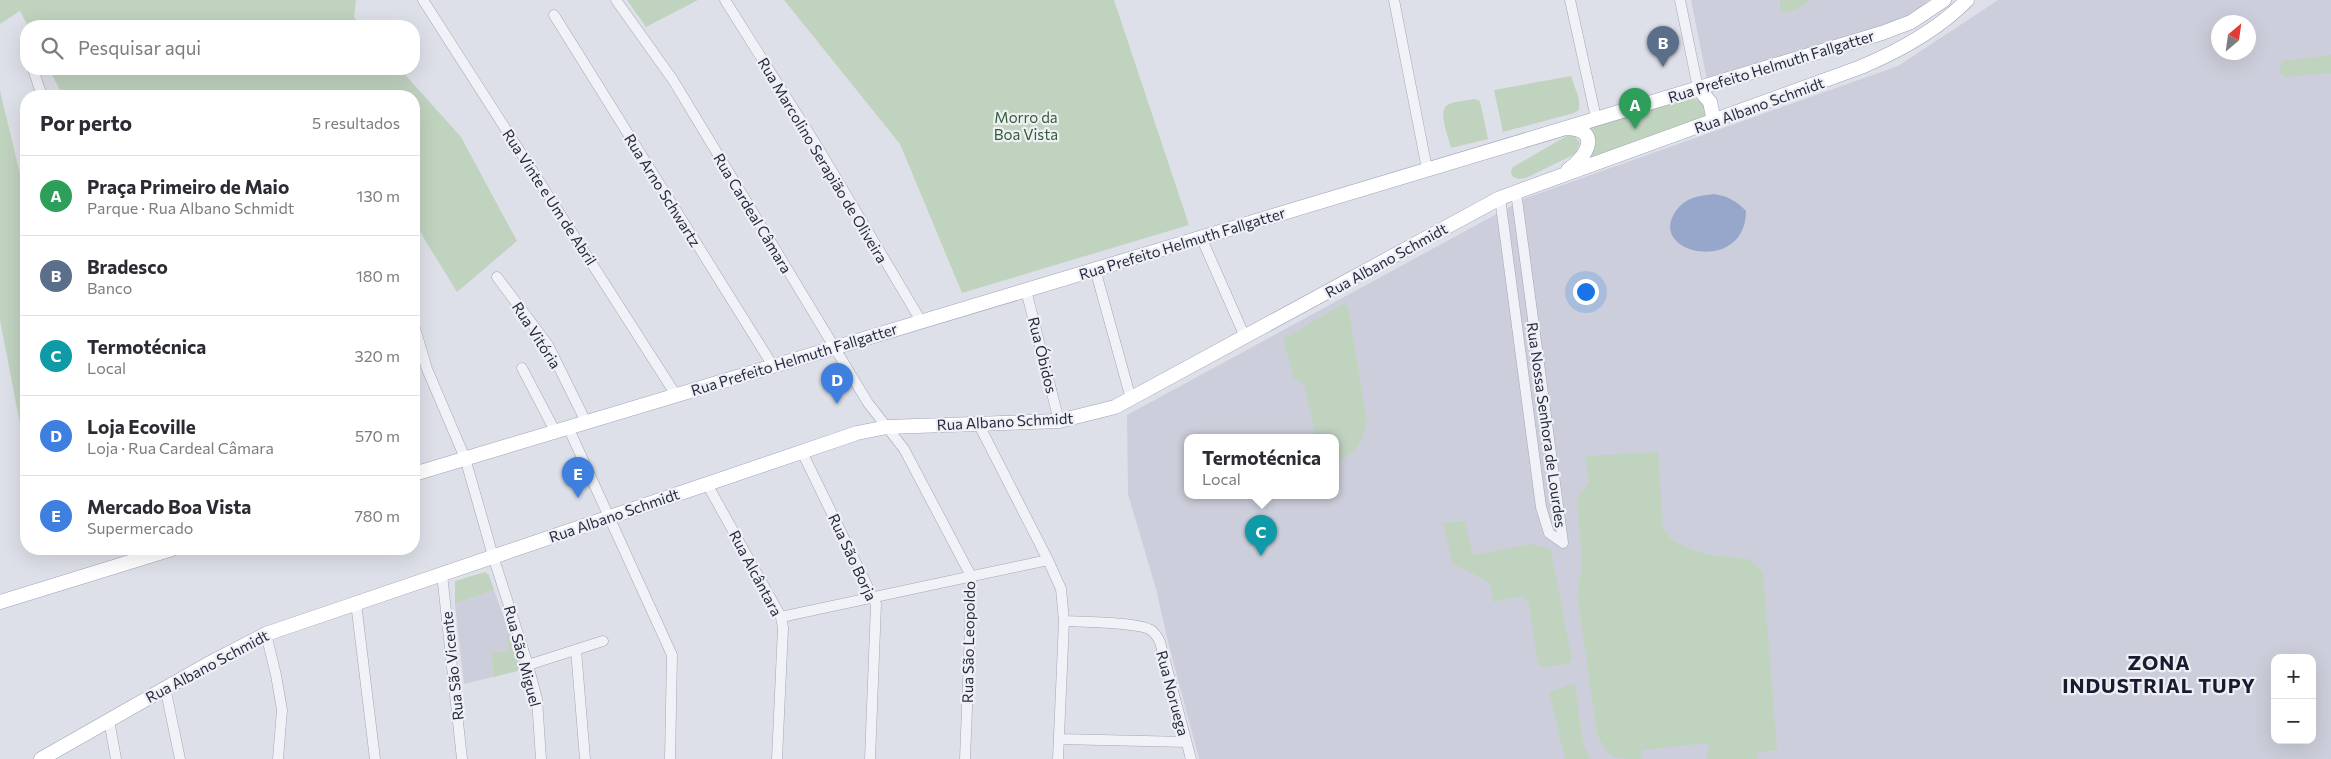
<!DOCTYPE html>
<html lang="pt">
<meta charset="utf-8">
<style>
body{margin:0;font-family:Commissioner,sans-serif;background:#f7f7f7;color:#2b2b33}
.controls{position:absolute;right:15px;bottom:15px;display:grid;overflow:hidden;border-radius:10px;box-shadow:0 5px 20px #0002}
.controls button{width:45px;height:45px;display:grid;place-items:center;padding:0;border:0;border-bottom:1px solid #e1e1e2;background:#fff;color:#2b2b33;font:25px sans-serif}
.compass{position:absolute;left:2211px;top:15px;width:45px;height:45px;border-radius:50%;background:#fff;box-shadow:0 5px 20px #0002;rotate:29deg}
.you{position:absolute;left:1585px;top:291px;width:18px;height:18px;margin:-12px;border:4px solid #fff;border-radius:50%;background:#1a73e8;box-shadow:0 0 0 8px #1a73e833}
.badge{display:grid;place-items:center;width:32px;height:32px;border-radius:50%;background:#d5443c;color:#fff;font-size:16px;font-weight:700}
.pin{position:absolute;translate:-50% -41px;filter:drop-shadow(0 1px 2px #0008)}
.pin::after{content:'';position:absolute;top:26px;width:18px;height:15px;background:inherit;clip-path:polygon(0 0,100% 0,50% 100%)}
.popup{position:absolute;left:1184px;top:434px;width:155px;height:65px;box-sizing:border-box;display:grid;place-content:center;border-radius:10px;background:#fff;filter:drop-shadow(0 1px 4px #0005);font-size:16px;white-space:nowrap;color:#7c7c81}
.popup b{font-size:19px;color:#2b2b33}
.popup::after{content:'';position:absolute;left:50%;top:100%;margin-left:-10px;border:10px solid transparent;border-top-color:#fff}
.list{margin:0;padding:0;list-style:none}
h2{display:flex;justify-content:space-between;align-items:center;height:65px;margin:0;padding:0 20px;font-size:21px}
h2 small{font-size:16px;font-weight:400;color:#7c7c81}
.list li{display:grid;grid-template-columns:32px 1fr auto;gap:15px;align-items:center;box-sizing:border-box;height:80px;padding:0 20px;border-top:1px solid #e1e1e2}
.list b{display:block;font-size:19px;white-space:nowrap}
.list p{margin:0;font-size:16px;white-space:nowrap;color:#7c7c81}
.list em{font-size:16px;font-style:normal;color:#7c7c81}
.icon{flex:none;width:28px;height:28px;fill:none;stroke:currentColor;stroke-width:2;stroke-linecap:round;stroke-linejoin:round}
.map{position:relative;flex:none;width:2331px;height:759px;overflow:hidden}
.search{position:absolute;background:#fff;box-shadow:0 5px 20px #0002;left:20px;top:20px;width:400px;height:55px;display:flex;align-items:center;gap:12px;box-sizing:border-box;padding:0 18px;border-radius:20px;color:#7c7c81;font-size:19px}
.panel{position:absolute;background:#fff;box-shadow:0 5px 20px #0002;left:20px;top:90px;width:400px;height:465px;border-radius:20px}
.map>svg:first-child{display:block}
.built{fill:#cccfdb;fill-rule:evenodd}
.green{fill:#c0d3bf}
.water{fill:#97a6cb}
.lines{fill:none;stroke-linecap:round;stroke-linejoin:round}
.minor-casing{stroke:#a3a6b3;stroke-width:11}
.major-casing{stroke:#9da2b5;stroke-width:15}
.minor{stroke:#f1f2f7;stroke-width:10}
.major{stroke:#fff;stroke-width:14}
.labels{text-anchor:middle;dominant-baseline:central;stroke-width:4.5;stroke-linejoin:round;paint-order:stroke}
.street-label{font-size:15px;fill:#272b40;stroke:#eef0f6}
.park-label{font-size:15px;fill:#335d34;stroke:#eef0f6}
.district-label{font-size:20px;font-weight:bold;letter-spacing:1px;fill:#191c31;stroke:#eef0f6}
</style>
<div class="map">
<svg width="2331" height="759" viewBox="0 0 2331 759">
<rect width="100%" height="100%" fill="#dee0e9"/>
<path class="built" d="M1691,0H1929L1914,14L1897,22L1707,80Z
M1998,0H2331V759H1199L1169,646L1156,589L1128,494L1127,415L1526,198L1898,66ZM2218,22H2248V52H2218ZM1187,437H1335V495H1187ZM2275,658H2312V740H2275Z
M494,590L522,666L521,670L464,684L455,604Z"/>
<path class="green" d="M0,0H356L354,17L362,26H28L20,11L0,24Z
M627,0H698L646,27Z
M784,0H1114L1189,225L962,293L900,144Z
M1780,0H1810L1798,9L1783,13L1780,9Z
M2331,55V73L2285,77L2279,71L2282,61Z
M49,69H400L461,137L517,241L457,292L414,222V96H63Z
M1571,76L1579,99V110L1574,113L1503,132L1494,90Z
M0,91L26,199V425L20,424L0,320Z
M1693,98L1703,102L1706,117L1586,161L1593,149L1584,128Z
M1473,99L1479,100L1481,105L1488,139L1451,148C1449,138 1436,109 1449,104C1456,101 1466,101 1473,99Z
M1570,134L1574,135L1580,143L1575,154L1526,178L1518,179L1512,176L1511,172L1513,167Z
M1343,304L1348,306L1367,421C1360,445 1358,452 1335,463V437H1316L1304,384L1294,378L1283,339Z
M1658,452L1663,527L1671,539L1692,550L1710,555L1748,559L1763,571L1777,750L1758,753V759H1707L1709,743L1642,750L1641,759C1610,759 1610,759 1597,734L1577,595L1582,564L1577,497L1589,482L1585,456Z
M1465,521L1473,555L1533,544L1551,550L1572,660L1568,664L1544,667L1538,665L1529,604L1522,596L1493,602L1490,584L1482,578L1453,564L1443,523Z
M485,572L489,575L494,590L455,604V581Z
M511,634L522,666L521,670L494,677L491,653L509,651L507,636Z
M1571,684L1575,685L1583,743L1590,759H1565L1549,692Z"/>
<path class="water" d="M1714,194C1727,196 1737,201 1746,211C1746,274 1650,255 1674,214C1683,198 1697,196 1714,194Z"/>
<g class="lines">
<defs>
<path id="minor" d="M423,0L676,395
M616,0L673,80L868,403L904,449L971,576L970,631L965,759
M725,0L820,151L921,321
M1394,0L1427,169
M1570,0L1596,118
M1680,0L1698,88
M554,15L773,366
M34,72L42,96
M1516,192L1563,543
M1500,198L1541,507L1549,533L1563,543
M1201,237L1245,337
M1095,269L1131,399
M497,277L548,345L586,422
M1026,290L1059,421
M414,325L427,369L465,458L493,556L528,665L537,699L541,759
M522,368L555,431
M979,425L1048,560L1061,589L1064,621L1058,759
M568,427L672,655L670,759
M802,452L876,604L870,759
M707,484L781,617L783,628L777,759
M442,574L462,759
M356,603L375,759
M781,617L1048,560
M1064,621C1082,622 1138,622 1151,630C1155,633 1158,638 1160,642L1191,759
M266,634L276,675L282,710L278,759
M576,650L585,759
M528,665L603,641
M165,687L180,759
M109,720L116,759
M1059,739L1186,742"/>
<path id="major" d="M1698,88L1710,102L1714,121
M1566,128C1602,129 1588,156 1568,170
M414,474L1882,33L1911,22L1944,0
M0,602L172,549
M41,759L208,664L266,634L857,433L887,427L1059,421L1115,407L1500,198L1861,67C1899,51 1938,30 1967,0"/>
</defs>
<use href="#minor" class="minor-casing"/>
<use href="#major" class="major-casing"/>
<use href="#minor" class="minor"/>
<use href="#major" class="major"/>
</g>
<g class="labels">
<g class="street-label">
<text transform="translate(1771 66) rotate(-17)">Rua Prefeito Helmuth Fallgatter</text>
<text transform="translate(1759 105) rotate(-20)">Rua Albano Schmidt</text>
<text transform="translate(823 160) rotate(59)">Rua Marcolino Serapião de Oliveira</text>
<text transform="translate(663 190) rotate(58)">Rua Arno Schwartz</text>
<text transform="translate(550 197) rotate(57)">Rua Vinte e Um de Abril</text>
<text transform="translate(753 213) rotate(59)">Rua Cardeal Câmara</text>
<text transform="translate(1182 243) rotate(-17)">Rua Prefeito Helmuth Fallgatter</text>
<text transform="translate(1386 260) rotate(-29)">Rua Albano Schmidt</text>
<text transform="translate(537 335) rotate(57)">Rua Vitória</text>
<text transform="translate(1043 355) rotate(76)">Rua Óbidos</text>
<text transform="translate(794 359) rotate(-17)">Rua Prefeito Helmuth Fallgatter</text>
<text transform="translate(1005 421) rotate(-3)">Rua Albano Schmidt</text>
<text transform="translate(1547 425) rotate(82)">Rua Nossa Senhora de Lourdes</text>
<text transform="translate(614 515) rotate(-19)">Rua Albano Schmidt</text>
<text transform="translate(853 557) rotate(65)">Rua São Borja</text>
<text transform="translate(756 573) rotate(62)">Rua Alcântara</text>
<text transform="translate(968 642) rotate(-89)">Rua São Leopoldo</text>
<text transform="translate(523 656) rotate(75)">Rua São Miguel</text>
<text transform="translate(207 666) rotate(-28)">Rua Albano Schmidt</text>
<text transform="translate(452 666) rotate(-96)">Rua São Vicente</text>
<text transform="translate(1173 693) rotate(75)">Rua Noruega</text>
</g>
<g class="park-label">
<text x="1026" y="117">Morro da<tspan x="1026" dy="17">Boa Vista</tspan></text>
</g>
<g class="district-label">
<text x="2159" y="662">ZONA<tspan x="2159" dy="23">INDUSTRIAL TUPY</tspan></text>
</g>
</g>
</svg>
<div class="controls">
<button>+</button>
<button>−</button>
</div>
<svg class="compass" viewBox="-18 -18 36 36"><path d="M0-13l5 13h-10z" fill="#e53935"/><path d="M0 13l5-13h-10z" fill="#7c7c81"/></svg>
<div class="you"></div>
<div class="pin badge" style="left:1635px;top:129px;background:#2e9e5b">A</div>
<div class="pin badge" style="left:1663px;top:67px;background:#5c6f8a">B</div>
<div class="pin badge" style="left:1261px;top:556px;background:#0f9aa8">C</div>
<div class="popup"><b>Termotécnica</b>Local</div>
<div class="pin badge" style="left:837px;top:404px;background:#3f7fe0">D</div>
<div class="pin badge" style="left:578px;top:498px;background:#3f7fe0">E</div>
<div class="search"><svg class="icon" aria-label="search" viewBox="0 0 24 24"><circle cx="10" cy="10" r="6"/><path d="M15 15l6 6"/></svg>Pesquisar aqui</div>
<section class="panel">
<h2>Por perto<small>5 resultados</small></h2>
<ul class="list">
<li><span class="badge" style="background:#2e9e5b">A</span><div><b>Praça Primeiro de Maio</b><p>Parque · Rua Albano Schmidt</p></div><em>130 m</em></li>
<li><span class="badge" style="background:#5c6f8a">B</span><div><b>Bradesco</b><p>Banco</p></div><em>180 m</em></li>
<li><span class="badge" style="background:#0f9aa8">C</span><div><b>Termotécnica</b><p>Local</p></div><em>320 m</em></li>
<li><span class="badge" style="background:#3f7fe0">D</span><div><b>Loja Ecoville</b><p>Loja · Rua Cardeal Câmara</p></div><em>570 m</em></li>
<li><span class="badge" style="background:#3f7fe0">E</span><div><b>Mercado Boa Vista</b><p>Supermercado</p></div><em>780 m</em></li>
</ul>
</section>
</div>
